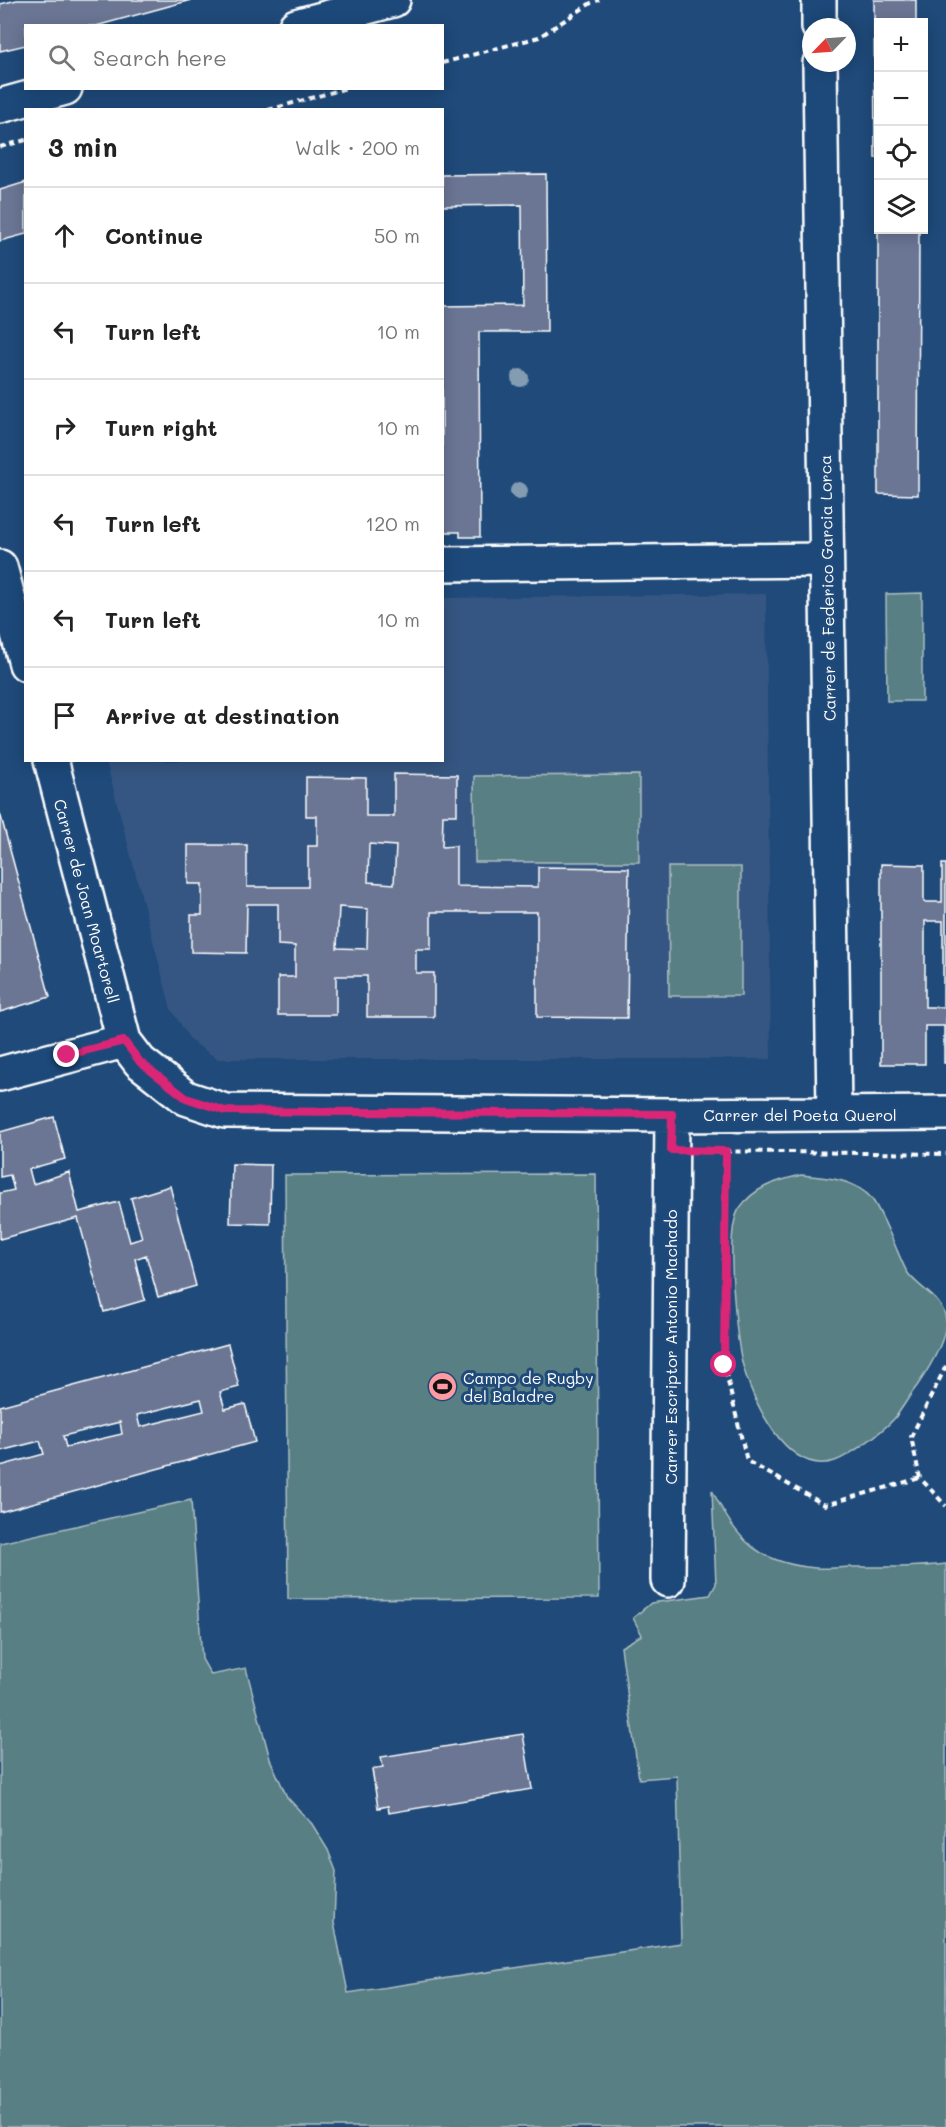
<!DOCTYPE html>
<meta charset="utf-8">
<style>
body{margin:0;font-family:Mali,sans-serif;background:#f6f6f6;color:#222}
.controls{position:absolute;right:18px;top:18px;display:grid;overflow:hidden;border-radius:0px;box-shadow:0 3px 15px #0003}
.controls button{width:54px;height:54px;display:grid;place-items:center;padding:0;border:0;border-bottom:2px solid #e0e0e0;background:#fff;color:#222;font:30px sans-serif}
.compass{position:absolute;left:802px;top:18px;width:54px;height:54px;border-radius:50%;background:#fff;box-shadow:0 3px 15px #0003;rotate:245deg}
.stop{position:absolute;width:18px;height:18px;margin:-14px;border:4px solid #db2777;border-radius:50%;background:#fff}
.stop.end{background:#db2777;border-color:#fff;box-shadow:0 2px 6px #0008}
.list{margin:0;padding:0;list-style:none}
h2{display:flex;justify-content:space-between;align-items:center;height:78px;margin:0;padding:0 24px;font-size:26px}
h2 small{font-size:20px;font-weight:400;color:#767676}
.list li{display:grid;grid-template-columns:39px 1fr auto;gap:18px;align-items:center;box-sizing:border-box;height:96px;padding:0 24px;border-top:2px solid #e0e0e0}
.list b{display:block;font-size:22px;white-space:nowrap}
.list em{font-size:20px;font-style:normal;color:#767676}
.icon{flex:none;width:33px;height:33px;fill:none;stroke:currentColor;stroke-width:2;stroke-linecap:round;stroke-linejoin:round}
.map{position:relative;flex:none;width:946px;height:2127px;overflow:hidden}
.search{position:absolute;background:#fff;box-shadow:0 3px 15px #0003;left:24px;top:24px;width:420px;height:66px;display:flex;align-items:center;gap:15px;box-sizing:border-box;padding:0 21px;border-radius:0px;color:#767676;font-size:22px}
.panel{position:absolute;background:#fff;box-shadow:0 3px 15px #0003;left:24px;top:108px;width:420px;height:654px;border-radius:0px}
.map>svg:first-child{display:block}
.built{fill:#365782}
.green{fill:#597f84;stroke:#acbfc2;stroke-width:1.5}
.building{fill:#6b7694;stroke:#fff;stroke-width:1.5;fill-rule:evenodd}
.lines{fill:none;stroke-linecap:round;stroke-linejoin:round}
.minor-casing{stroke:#fff;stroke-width:38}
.path{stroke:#fff;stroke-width:4;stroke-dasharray:6 4.5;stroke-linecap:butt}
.minor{stroke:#1f4a7a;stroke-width:33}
.tree{fill:#849cb2}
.route{stroke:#db2777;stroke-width:8}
.labels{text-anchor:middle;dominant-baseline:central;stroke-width:6;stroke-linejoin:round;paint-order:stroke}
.street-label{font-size:16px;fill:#fff;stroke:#1f4a7a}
.poi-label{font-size:16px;fill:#fff;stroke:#1f4a7a;text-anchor:start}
</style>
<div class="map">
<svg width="946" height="2127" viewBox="0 0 946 2127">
<rect width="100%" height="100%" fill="#1f4a7a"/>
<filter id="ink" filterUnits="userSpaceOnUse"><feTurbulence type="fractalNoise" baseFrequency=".0167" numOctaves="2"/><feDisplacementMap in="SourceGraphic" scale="12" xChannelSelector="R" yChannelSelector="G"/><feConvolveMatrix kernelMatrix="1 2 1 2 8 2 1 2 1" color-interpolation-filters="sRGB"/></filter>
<g filter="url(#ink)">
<path class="built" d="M766,594L771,1059H218L191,1041L171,1009L106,761L442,760L443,598Z"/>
<path class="green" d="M922,593V701H887L886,594Z
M639,775V862H475L474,776Z
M668,867H741V996H669Z
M596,1174L599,1598L288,1599L285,1175Z
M801,1175C825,1177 859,1179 874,1202C882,1215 888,1230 894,1243C898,1252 902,1263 907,1272C918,1288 944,1298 946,1320C946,1341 928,1370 917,1386C909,1396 902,1409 894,1419C882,1432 851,1455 835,1461C786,1477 751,1398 742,1362C736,1337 735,1310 733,1285C732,1266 729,1226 739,1209C754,1187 776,1181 801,1175Z
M712,1490C737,1540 757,1563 816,1568C828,1569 841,1567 853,1567C885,1567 915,1568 946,1564V2127H0V1543L191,1500L202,1659L211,1675L246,1668L270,1759L287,1797L312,1824L328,1850L336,1871L334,1923L348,1993L681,1943L677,1776L639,1779L621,1647L642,1635L633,1618L651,1603L710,1595L716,1584Z"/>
<path class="building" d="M17,0H191L96,26H26V45L0,51V4Z
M874,0H916V22H878V158H875Z
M546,174L547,332H479L480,537H460V532H442V306L523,305L522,205L442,206V175Z
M26,182V234L0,241V190Z
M878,194V230H919L918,495L878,494Z
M394,774L457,775V815H443L442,847L456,846V886L538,887V867L629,868L627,1018L537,1017V912H431V949H416V973H434V1017H367V976H336V1015H278V977H295V946L278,945V904H247L246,953L191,952V915H202V884H188V845H247V887H308V846H317V816H306V777L366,778V816H394ZM369,844L396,846L394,884L368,882ZM339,907L368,909L367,949L337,948Z
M0,813L50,997L0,1012Z
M881,864L924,865V902H942V864H946V1063H944V1026H925V1064H881ZM925,921H943V1007H925Z
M54,1117L65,1159L29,1169L33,1184L69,1172L79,1212L119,1202L130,1242L142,1238L131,1198L170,1186L196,1286L158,1297L146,1255L135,1259L145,1300L104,1312L78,1218L0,1239V1193L14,1190L10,1175L0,1177V1132Z
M232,1164L271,1165L270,1224L230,1223Z
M228,1344L239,1387L220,1392L225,1409L245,1404L255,1442L0,1512V1466L44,1454L40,1441L0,1451V1406ZM201,1399L204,1411L140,1427L137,1415ZM120,1422L122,1434L66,1447L63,1436Z
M523,1734L532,1789L389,1813L388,1806L378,1808L372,1769L383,1767L381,1757Z"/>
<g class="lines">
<defs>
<path id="minor" d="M819,0V27
M296,26L393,0
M820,63L834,1113
M0,106L65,88
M442,564L826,560
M0,567L26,664
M51,760L124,1041L140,1062L186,1098L225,1111L672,1115L946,1113
M0,1074L124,1041
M668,1580L672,1115"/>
</defs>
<use href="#minor" class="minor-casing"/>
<path class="path" d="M442,63L539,37L591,3L599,0
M268,110L347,88
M0,147L26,140
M704,1151L946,1154
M726,1151L724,1365L747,1461L825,1505L920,1478
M946,1366L911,1437L920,1478L946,1506"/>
<use href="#minor" class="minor"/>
</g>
<g class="tree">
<circle cx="520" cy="378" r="9"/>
<circle cx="519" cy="491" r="9"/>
</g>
</g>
<g class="lines" filter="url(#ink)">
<path class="route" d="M67,1055L124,1041L140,1062L186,1098L225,1111L672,1114L671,1150L726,1151L724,1365"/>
</g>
<defs>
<symbol id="stadium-disc" viewBox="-11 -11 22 22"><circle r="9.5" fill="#ff9aa2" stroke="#1f4a7a"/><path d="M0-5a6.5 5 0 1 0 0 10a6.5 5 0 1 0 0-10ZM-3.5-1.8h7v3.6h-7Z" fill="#111"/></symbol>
</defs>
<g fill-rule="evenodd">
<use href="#stadium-disc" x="426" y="1370" width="33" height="33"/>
</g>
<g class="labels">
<g class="street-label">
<text transform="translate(827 588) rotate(-91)">Carrer de Federico Garcia Lorca</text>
<text transform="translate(87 901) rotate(75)">Carrer de Joan Moartorell</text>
<text x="800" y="1114">Carrer del Poeta Querol</text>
<text transform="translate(670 1347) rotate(-90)">Carrer Escriptor Antonio Machado</text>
</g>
<g class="poi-label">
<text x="463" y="1377">Campo de Rugby<tspan x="463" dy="18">del Baladre</tspan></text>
</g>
</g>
</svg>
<div class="controls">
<button>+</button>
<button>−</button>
<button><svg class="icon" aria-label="locate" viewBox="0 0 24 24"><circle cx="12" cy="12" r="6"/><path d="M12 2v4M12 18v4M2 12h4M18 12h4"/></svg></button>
<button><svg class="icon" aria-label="layers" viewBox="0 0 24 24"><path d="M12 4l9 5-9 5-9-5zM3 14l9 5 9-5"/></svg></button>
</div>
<svg class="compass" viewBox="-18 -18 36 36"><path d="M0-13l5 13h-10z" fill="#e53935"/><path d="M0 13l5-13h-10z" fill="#767676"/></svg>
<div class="stop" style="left:724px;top:1365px"></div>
<div class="stop end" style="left:67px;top:1055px"></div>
<div class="search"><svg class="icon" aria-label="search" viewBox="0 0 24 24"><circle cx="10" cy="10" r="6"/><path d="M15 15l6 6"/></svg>Search here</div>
<section class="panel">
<h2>3 min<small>Walk · 200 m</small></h2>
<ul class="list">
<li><svg class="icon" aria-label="ahead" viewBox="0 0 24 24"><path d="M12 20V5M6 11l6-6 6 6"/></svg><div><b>Continue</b></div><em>50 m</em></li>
<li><svg class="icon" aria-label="left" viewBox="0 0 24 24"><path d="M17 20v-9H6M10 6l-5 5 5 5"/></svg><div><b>Turn left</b></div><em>10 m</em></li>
<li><svg class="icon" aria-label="right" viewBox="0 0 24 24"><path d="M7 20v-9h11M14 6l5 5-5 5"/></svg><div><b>Turn right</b></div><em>10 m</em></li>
<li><svg class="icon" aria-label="left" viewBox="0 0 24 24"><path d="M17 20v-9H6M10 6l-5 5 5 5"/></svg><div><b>Turn left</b></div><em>120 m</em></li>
<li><svg class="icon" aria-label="left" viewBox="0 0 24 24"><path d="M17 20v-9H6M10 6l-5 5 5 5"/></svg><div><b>Turn left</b></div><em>10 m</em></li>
<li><svg class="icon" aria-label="arrive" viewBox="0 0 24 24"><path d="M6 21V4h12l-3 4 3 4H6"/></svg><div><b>Arrive at destination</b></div></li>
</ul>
</section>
</div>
